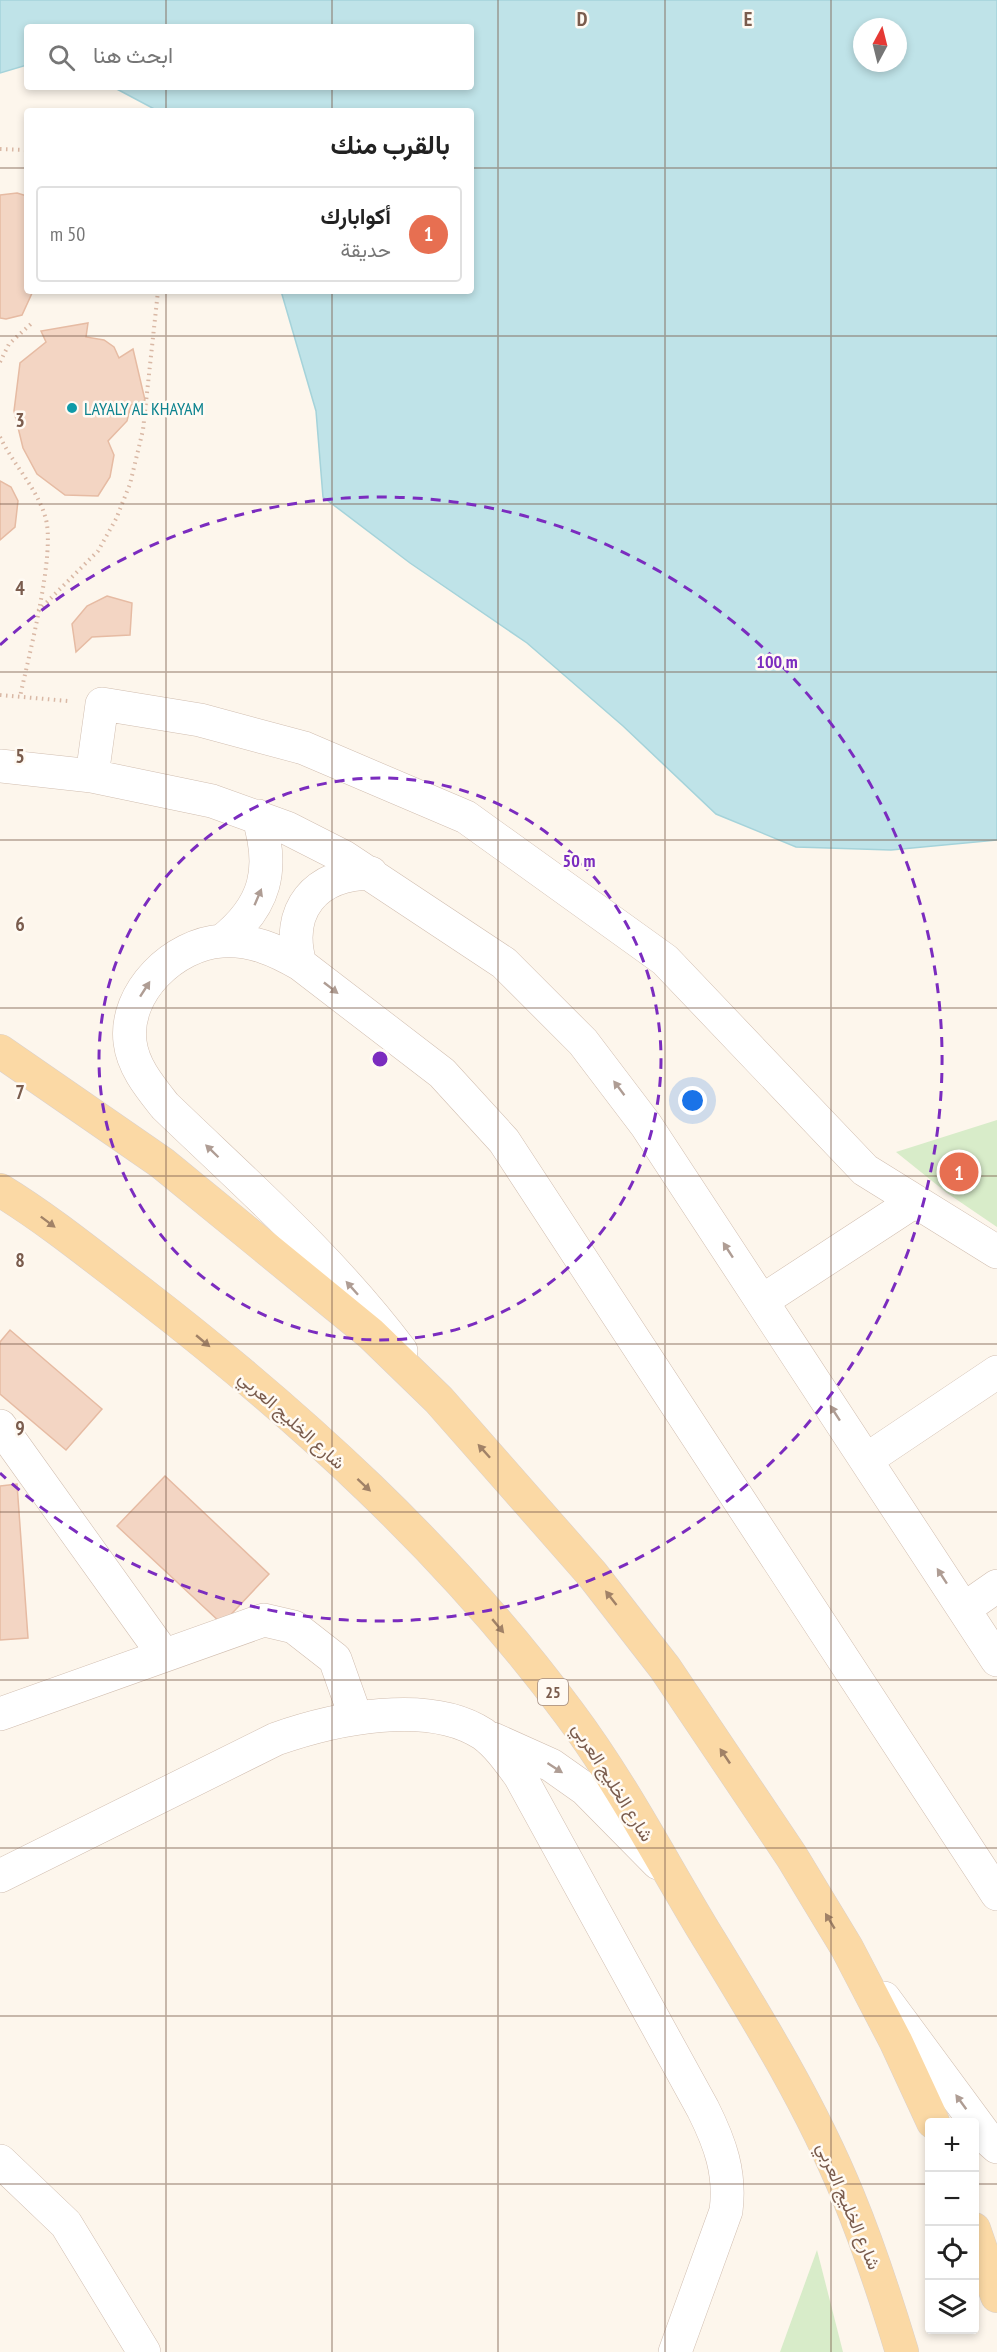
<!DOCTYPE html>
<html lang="ar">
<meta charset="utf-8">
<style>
body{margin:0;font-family:"PT Sans Narrow",Vazirmatn,sans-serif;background:#f2f2f2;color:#222;direction:rtl}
.controls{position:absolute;right:18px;bottom:18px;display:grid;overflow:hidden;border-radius:6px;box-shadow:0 3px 9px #0003}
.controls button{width:54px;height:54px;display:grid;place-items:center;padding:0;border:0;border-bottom:2px solid #e0e0e0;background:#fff;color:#222;font:30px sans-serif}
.compass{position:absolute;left:853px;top:18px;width:54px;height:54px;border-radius:50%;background:#fff;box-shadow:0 3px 9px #0003;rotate:7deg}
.you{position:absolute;left:693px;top:1101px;width:21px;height:21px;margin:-15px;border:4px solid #fff;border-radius:50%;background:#1a73e8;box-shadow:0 0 0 9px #1a73e833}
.badge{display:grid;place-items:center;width:39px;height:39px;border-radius:50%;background:#e76f51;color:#fff;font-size:20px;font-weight:700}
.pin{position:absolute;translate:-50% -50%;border:3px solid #fff;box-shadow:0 2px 6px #0006}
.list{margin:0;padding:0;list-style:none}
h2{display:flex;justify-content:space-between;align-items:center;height:78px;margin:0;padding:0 24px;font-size:26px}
h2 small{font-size:20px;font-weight:400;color:#767676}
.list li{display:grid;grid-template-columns:39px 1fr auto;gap:18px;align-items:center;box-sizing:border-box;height:96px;margin:0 12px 12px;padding:0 12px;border:2px solid #e0e0e0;border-radius:6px}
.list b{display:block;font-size:22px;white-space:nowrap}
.list p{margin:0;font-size:20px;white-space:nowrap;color:#767676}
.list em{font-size:20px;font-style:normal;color:#767676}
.icon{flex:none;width:33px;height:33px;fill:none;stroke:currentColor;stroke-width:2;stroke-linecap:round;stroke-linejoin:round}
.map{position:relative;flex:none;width:997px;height:2352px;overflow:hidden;direction:ltr}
.search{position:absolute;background:#fff;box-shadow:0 3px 9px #0003;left:24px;top:24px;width:450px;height:66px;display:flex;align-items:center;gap:15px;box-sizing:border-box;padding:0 21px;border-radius:6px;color:#767676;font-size:22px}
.panel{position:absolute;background:#fff;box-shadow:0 3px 9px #0003;left:24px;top:108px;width:450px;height:186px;border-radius:6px;direction:rtl}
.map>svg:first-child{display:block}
.green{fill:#d8ecc9}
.water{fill:#bfe3e8;stroke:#a5d3da;stroke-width:1.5;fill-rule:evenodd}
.building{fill:#f3d5c3;stroke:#e6bba3;stroke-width:1.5}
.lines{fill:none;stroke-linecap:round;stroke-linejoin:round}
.minor-casing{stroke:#d1beb0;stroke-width:34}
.major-casing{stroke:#dad1cd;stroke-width:34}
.path{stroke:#d9b8a5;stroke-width:4;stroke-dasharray:1.5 4.5;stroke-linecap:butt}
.minor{stroke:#fff;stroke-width:33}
.major{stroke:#fbd9a5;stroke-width:33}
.oneway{fill:#af9d94}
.oneway2{fill:#a18267}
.grid{fill:none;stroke:#7a5c4d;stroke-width:1.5;stroke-opacity:0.55}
.ring{fill:none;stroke:#7b2cbf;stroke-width:3;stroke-dasharray:10 8}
.culture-dot{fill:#0f9aa8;stroke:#fffaf3;stroke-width:2}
.labels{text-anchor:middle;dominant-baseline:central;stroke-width:5;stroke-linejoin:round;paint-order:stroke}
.shield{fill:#fffaf3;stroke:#a28b7f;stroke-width:1.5}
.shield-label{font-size:16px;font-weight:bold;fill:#7a5c4d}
.culture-label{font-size:18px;fill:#0d838f;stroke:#fffaf3;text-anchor:start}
.street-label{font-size:18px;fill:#7a5c4d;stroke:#fffaf3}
.grid-label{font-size:20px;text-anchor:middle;font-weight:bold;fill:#7a5c4d;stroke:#fffaf3;stroke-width:5;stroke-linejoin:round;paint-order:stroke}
.centre{fill:#7b2cbf;stroke:#fffaf3;stroke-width:3}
.ring-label{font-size:18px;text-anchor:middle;font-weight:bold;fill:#7b2cbf;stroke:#fffaf3;stroke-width:5;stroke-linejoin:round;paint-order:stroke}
</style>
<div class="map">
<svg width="997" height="2352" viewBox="0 0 997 2352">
<rect width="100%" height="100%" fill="#fdf6ec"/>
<path class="green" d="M997,1120V1227L947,1193L896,1152Z
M817,2250L843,2352H780Z"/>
<path class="water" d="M0,0H997V840L891,850L796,847L716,814L623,726L527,643L410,563L323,497L316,411L281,291H471V111H158L113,87H471V27H27V65L0,73ZM862,27H898V63H862Z"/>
<path class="building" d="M17,193L27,196V291H33L22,315L6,319L0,318V195Z
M88,323L86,337L104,340L114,347L119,358L133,349L145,400L131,405L127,421L108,441L114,455L110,477L98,496L65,495L37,474L23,448L14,411L20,363L46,342L41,331Z
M0,481L11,487L18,501L15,527L0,540Z
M107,596L132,603L130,635L92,637L76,652L72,624L87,606Z
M10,1330L102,1409L66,1450L0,1394V1342Z
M165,1476L269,1574L222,1624L117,1526Z
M17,1484L28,1638L0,1640V1486Z"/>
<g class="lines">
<defs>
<path id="minor" d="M0,766L92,776L212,801L287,828L344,857L504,963L583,1042L646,1125L997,1660
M92,776L102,704L200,720L304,748L466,817L665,960L865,1170L997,1252
M222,941C266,906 275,869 258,816
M300,964C285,910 315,874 371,873
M762,1301L915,1201
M401,1351C333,1260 247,1185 165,1106C150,1087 133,1067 130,1042C124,992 174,944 222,941C251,939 276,950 300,964L442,1073L504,1141L997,1894
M0,1426L164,1655
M866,1460L997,1372
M964,1609L997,1586
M0,1714L264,1620L294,1627L335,1659L356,1718
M493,1739L551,1765L585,1789L658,1863
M0,1876L276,1739C333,1719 428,1698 483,1734C498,1745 509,1761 520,1776L703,2109C720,2143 731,2173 726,2211L675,2352
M884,1998L988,2139L997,2147
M0,2161L66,2224L144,2352"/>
<path id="major" d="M0,1051L162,1163L371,1334L439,1400L592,1574L665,1668L792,1857L847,1948L896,2042L933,2122
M0,1190C49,1220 94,1257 140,1292C298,1414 450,1552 569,1713C620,1781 660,1858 704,1931C756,2016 810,2103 848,2196C869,2247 886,2299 902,2352
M974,2229L997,2296"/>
</defs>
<use href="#minor" class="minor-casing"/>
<use href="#major" class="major-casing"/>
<path class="path" d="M0,149L27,150
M0,362L9,344L33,322
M0,437C13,464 36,487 45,516C57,551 28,658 20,697
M38,611L98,551L116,519L130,484L143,430L158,291
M0,695L68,701"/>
<use href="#minor" class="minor"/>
<use href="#major" class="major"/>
</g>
<defs><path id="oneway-solid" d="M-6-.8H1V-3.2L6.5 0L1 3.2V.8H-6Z" transform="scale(1.5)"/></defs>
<g class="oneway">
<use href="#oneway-solid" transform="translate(258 897) rotate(-67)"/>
<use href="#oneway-solid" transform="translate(331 988) rotate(38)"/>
<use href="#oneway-solid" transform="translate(145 989) rotate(-57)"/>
<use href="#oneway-solid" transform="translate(619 1088) rotate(-127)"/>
<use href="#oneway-solid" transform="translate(212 1151) rotate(-136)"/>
<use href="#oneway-solid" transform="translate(728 1250) rotate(-123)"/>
<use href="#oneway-solid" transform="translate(352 1288) rotate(-132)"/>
<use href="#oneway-solid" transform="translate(835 1413) rotate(-123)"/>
<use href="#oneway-solid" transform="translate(942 1576) rotate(-123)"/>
<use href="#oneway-solid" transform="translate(555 1768) rotate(33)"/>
<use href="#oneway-solid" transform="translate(961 2102) rotate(-126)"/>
</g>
<g class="oneway2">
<use href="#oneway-solid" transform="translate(48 1222) rotate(37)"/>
<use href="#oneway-solid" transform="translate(203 1341) rotate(40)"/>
<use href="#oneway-solid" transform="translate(484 1451) rotate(-132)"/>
<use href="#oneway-solid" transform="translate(364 1485) rotate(43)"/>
<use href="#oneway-solid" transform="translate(611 1598) rotate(-128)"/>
<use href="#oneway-solid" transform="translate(498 1626) rotate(50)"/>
<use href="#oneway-solid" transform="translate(725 1756) rotate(-124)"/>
<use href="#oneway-solid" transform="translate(830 1921) rotate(-121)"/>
</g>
<path class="grid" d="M166,0V27M332,0V27M498,0V2352M665,0V2352M831,0V2352M166,87V111M332,87V111M0,168H27M471,168H997M166,291V2352M332,291V2352M0,336H997M0,504H997M0,672H997M0,840H997M0,1008H997M0,1176H997M0,1344H997M0,1512H997M0,1680H997M0,1848H997M0,2016H997M0,2184H930M974,2184H997"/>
<g class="ring">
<circle cx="380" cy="1059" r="281"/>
<path d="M0 645A562 562 0 1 1 0 1473"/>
</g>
<circle class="culture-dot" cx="72" cy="408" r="6"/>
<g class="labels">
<rect class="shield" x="538" y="1679" width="30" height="26" rx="4.5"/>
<g class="shield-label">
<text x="553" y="1692">25</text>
</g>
<g class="culture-label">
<text x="84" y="408">LAYALY AL KHAYAM</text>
</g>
<g class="street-label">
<text transform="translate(292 1420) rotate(42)">شارع الخليج العربي</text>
<text transform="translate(613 1782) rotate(58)">شارع الخليج العربي</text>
<text transform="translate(849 2206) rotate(67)">شارع الخليج العربي</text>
</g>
</g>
<g class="grid-label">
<text x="582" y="26">D</text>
<text x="748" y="26">E</text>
<text x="20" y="427">3</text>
<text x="20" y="595">4</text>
<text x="20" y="763">5</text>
<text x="20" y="931">6</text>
<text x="20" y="1099">7</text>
<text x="20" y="1267">8</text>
<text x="20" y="1435">9</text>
</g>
<circle cx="380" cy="1059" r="9" class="centre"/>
<g class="ring-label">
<text x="777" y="668">100 m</text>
<text x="579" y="867">50 m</text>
</g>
</svg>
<div class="controls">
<button>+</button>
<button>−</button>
<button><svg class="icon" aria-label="locate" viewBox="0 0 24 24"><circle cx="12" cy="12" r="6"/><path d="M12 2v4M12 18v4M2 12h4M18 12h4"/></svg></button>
<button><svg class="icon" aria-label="layers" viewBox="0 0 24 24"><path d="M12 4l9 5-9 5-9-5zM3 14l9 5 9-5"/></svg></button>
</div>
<svg class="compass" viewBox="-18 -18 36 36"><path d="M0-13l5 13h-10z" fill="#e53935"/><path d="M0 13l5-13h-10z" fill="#767676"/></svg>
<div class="you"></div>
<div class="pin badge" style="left:959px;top:1172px">1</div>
<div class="search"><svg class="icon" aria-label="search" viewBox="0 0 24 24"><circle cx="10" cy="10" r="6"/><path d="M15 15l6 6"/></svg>ابحث هنا</div>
<section class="panel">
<h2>بالقرب منك<small></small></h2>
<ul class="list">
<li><span class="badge">1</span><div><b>أكوابارك</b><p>حديقة</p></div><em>50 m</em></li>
</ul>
</section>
</div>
